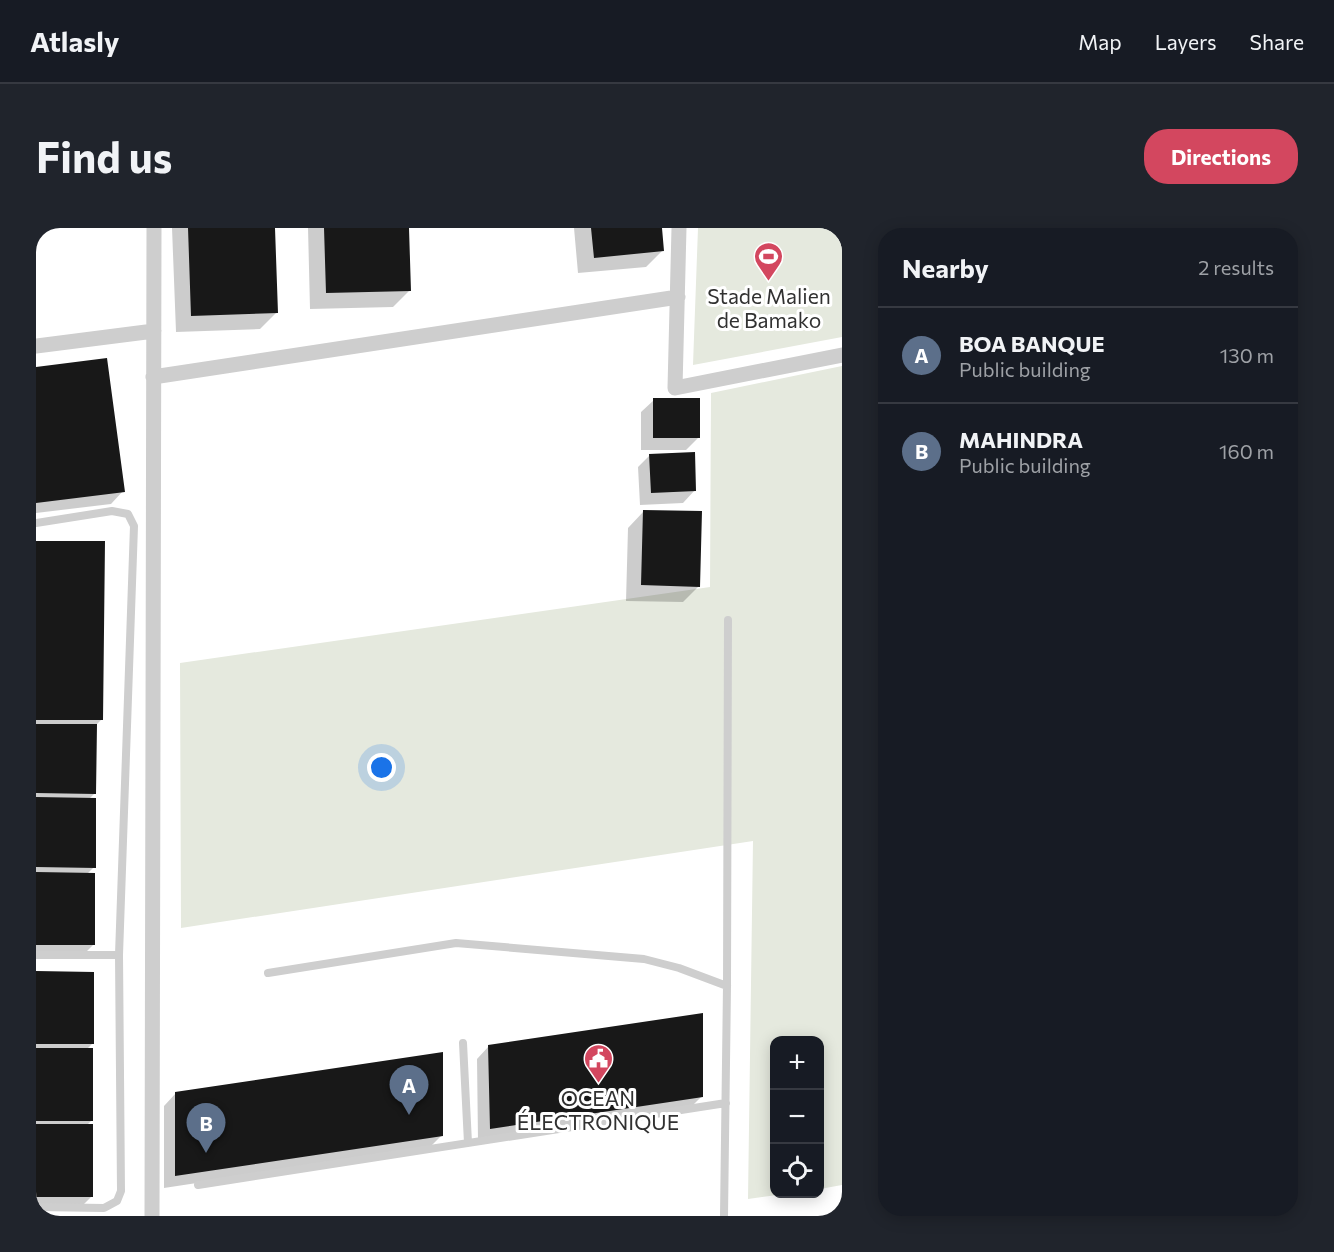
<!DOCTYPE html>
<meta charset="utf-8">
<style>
body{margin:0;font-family:Commissioner,sans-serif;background:#20242c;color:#f1f3f6}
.controls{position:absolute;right:18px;bottom:18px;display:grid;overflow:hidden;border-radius:12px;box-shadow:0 3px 15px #0003}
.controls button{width:54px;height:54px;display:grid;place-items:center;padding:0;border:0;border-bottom:2px solid #363941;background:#171b24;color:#f1f3f6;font:30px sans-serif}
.you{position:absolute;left:346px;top:540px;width:21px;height:21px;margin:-15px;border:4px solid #fff;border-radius:50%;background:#1a73e8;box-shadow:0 0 0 9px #1a73e833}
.badge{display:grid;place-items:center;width:39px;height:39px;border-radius:50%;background:#d3475f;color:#fff;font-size:20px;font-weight:700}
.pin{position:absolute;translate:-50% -50px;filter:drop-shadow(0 2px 3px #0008)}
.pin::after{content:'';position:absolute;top:32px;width:21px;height:18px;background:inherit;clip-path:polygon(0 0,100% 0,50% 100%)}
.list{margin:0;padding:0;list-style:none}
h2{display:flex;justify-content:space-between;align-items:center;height:78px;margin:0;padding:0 24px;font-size:26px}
h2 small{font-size:20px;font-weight:400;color:#9ea1a6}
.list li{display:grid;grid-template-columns:39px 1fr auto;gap:18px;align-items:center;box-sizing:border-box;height:96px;padding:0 24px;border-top:2px solid #363941}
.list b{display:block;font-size:22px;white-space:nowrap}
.list p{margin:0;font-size:20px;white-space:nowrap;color:#9ea1a6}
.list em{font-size:20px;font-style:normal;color:#9ea1a6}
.icon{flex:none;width:33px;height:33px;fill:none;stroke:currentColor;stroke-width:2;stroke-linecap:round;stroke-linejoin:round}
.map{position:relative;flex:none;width:806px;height:988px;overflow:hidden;border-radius:24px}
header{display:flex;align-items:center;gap:36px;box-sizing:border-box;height:84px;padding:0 30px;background:#171b24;border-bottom:2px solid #363941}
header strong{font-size:28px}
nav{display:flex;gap:33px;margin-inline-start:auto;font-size:21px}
.intro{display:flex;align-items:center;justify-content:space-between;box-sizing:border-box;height:144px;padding:0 36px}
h1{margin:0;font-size:42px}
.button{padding:15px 27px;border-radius:24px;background:#d3475f;color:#fff;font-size:21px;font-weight:700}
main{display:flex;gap:36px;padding:0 36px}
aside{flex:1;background:#171b24;border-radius:24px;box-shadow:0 3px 15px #0003}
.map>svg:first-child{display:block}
.green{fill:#e5e9de}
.shadow{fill:#0003}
.building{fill:#181818}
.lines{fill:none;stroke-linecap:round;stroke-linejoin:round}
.lane{stroke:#cecece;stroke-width:8}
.street{stroke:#cecece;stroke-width:15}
.labels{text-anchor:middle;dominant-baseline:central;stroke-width:6;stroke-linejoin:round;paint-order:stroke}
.poi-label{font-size:21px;fill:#313131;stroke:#fff}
</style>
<header>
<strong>Atlasly</strong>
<nav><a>Map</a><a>Layers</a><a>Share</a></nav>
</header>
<div class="intro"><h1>Find us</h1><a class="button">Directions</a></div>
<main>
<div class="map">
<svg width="806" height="988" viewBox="0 0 806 988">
<rect width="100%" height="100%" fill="#fff"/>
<path class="green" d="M662,0H806V109L657,137Z
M806,138V957L784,961V812H738V966H749L712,971L717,613L145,700L144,435L674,359L675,165Z"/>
<path class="shadow" d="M136,0H238L241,84L224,101L140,104Z
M272,0H372L373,63L357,79L274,81Z
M538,0H624L626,23L610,39L542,45Z
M0,140L87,263L75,276L0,285Z
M618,172L662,210L650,222H605V184Z
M614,227L659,262L647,275L604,277L602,239Z
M608,283L663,358L647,374L590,373L592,300Z
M0,314L66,491L59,498V565L53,571L58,639L51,646L57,717L45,729H0Z
M0,745L56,816L50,822L55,893L50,898L55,969L43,981H0Z
M453,818L665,869L653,881L442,913L441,831Z
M140,865L405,908L393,920L128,960V878Z"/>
<path class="building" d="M152,0H239L242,85L155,88Z
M288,0H373L375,63L290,65Z
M555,0H626L628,23L558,30Z
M71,130L89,264L0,275V139Z
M617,170H664V210H617Z
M659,224L660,263L615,265L613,226Z
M607,282L666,283L664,359L605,357Z
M0,313H69L67,492H0Z
M0,496H61L60,566L0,565Z
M0,569L60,570V640L0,639Z
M0,644L59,645V717H0Z
M0,743L58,744V816H0Z
M667,785V869L454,901L452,817Z
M0,820H57V893H0Z
M407,824V908L139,948V864Z
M0,896H57V969H0Z"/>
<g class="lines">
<path class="lane" d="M0,295L76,283L92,286L98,298L83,727L85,963L81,973L68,980L0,979
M0,727H83
M232,745L420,715L608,731L643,740L691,758
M427,815L432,915
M162,957L690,875
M688,988L691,758L692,392"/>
<path class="street" d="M643,0L639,160L806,127
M0,118L118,103
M117,149L642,69
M116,988L118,0"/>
</g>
<defs>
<symbol id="stadium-pin" viewBox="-11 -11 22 30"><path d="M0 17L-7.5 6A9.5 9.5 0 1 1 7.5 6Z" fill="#d3475f" stroke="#fff"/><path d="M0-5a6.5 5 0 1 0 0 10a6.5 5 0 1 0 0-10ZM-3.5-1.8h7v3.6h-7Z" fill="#fff"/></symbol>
<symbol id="civic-pin" viewBox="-11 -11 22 30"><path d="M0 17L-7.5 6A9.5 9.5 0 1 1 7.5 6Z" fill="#d3475f" stroke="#fff"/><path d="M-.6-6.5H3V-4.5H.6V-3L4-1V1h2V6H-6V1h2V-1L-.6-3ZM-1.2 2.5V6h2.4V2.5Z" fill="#fff"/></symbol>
</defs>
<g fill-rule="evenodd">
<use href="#stadium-pin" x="716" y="12" width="33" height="45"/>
<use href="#civic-pin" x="546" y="814" width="33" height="45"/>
</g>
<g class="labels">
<g class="poi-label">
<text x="733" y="67">Stade Malien<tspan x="733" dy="24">de Bamako</tspan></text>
<text x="562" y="869">OCEAN<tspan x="562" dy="24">ÉLECTRONIQUE</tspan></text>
</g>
</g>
</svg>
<div class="controls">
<button>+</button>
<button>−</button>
<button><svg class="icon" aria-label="locate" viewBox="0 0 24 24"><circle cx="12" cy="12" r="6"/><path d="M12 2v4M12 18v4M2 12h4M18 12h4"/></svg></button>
</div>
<div class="you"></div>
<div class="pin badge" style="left:373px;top:887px;background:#5c6f8a">A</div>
<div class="pin badge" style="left:170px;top:925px;background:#5c6f8a">B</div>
</div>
<aside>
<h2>Nearby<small>2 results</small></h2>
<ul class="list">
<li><span class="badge" style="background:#5c6f8a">A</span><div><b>BOA BANQUE</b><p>Public building</p></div><em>130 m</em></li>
<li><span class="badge" style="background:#5c6f8a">B</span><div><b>MAHINDRA</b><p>Public building</p></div><em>160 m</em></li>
</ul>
</aside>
</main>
